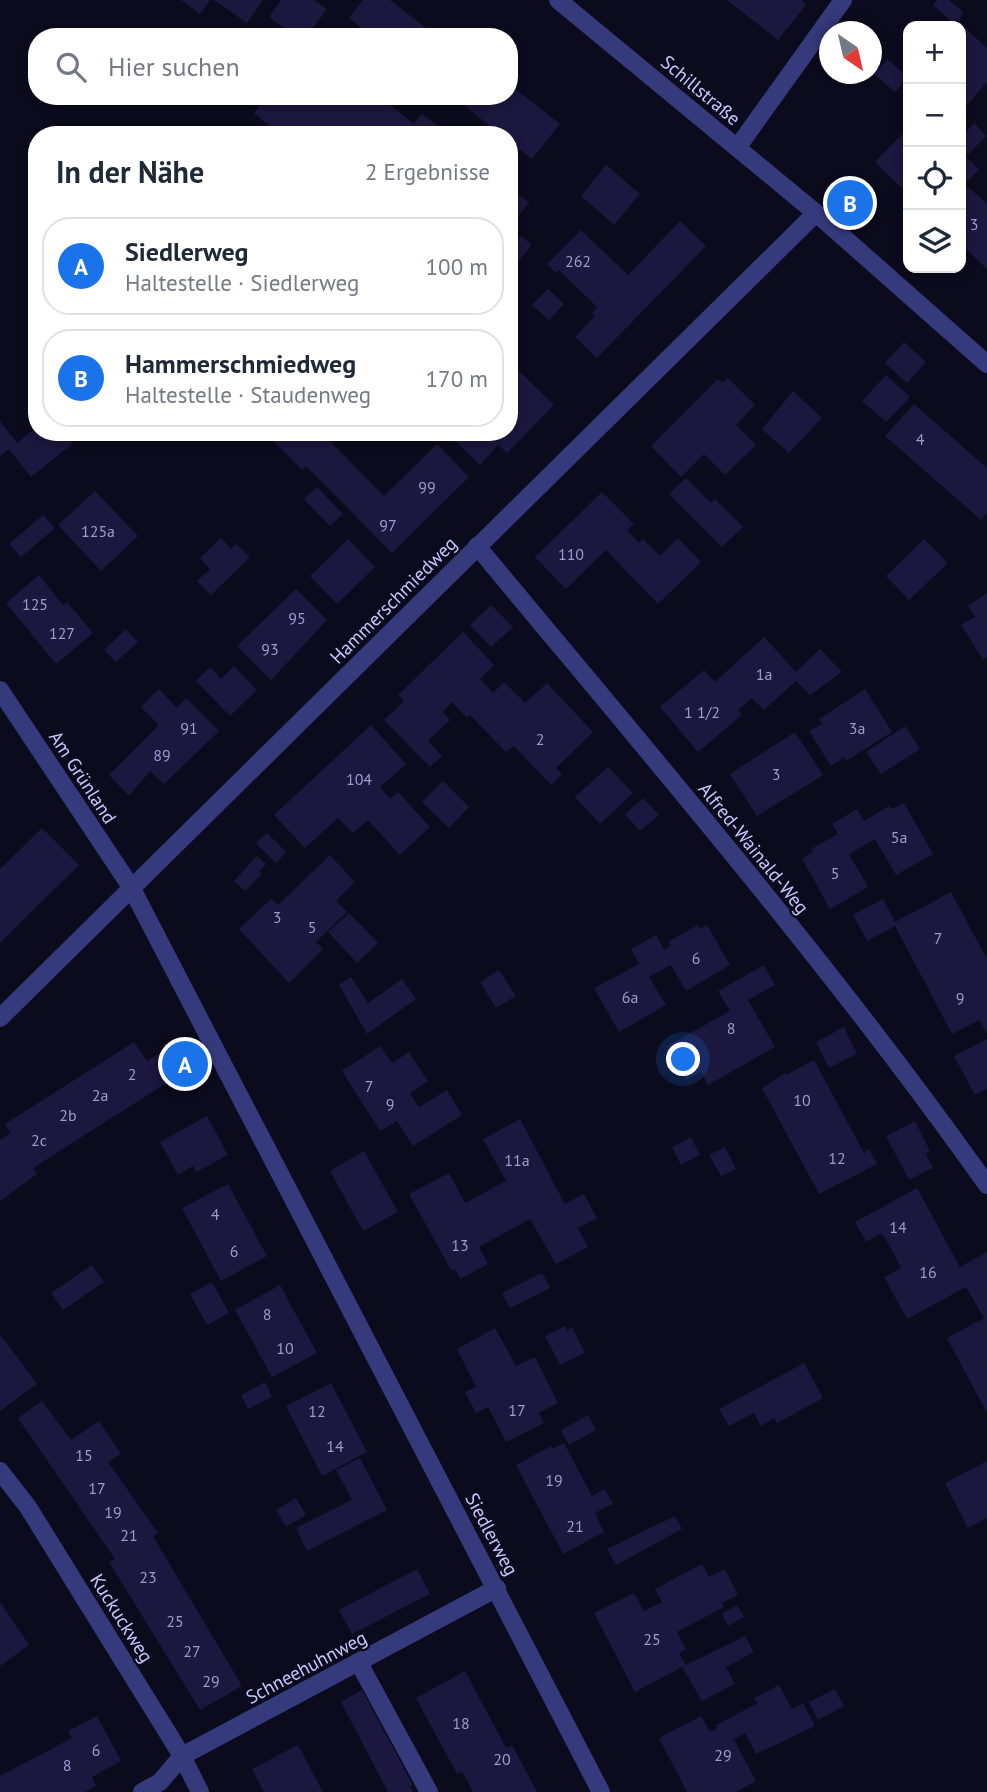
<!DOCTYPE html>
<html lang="de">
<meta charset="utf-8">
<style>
body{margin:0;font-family:"PT Sans",sans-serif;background:#f2f2f3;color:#1f2937}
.controls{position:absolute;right:21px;top:21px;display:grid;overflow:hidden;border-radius:14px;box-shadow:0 4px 10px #0003}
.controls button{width:63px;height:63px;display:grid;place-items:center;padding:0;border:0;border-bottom:2px solid #e0e1e3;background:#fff;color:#1f2937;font:35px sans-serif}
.compass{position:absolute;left:819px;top:21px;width:63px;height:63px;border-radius:50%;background:#fff;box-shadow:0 4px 10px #0003;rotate:146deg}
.you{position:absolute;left:684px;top:1060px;width:24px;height:24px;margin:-18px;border:5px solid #fff;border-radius:50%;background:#1a73e8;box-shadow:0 0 0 10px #1a73e833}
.badge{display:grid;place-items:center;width:46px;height:46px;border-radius:50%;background:#1a73e8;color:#fff;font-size:23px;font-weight:700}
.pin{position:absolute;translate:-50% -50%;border:4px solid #fff;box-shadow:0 2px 7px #0006}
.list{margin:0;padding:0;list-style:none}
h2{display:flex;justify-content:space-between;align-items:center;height:91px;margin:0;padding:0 28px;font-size:30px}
h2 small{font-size:23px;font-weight:400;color:#747a83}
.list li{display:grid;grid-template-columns:46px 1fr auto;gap:21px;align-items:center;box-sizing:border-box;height:98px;margin:0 14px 14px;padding:0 14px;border:2px solid #e0e1e3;border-radius:28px}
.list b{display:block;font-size:26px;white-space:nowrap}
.list p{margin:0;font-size:23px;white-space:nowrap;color:#747a83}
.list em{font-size:23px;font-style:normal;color:#747a83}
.icon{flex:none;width:38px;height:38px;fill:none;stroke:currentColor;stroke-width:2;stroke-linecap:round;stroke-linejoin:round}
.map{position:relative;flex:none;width:987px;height:1792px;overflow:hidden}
.search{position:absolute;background:#fff;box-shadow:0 4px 10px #0003;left:28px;top:28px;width:490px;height:77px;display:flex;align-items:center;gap:18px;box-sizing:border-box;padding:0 24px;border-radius:28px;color:#747a83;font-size:26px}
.panel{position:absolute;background:#fff;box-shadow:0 4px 10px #0003;left:28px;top:126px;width:490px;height:315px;border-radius:28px}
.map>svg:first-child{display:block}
.building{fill:#1b173e}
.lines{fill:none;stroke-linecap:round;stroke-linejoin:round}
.lane{stroke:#353a7d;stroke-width:18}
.street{stroke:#353a7d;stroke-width:18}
.labels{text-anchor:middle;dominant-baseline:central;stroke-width:5;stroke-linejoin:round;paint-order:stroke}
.number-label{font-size:16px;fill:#9c9bcf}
.street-label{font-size:19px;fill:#c7c7ff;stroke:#0c0b1d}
</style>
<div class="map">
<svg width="987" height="1792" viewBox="0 0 987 1792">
<rect width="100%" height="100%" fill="#0c0b1d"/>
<path class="building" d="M181,0H210L200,14Z
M214,0H263L247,23Z
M281,0H314L327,9L306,37H280L286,29L269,17Z
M363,0H390L430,31L425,37H372L349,18Z
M727,0H801L806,5L778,40Z
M937,0H949L964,13L954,24L933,5Z
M963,26L987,48V82L961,112Z
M887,59L908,77L895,92L874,74Z
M509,84L560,124L532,159L509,141V135H501L465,106L473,96H509Z
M267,96H379L414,124L422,114L444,131L441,135H281L254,113Z
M974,123L986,136L966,157L979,169L965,184L987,204V269L961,244V137Z
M906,130L908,132V194L875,162Z
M606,165L640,194L614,225L581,196Z
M509,186L529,203L509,227Z
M680,221L706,246L597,358L575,337L595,316L592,313L597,307L559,270L556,273L547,264L581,230L628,275Z
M521,236L532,245L514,266L509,262V250Z
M548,289L564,304L549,320L532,305Z
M904,342L926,362L907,383L885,363Z
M517,369L554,405L507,453L498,445L480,465L448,434L509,432V376Z
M886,375L910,397L886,422L862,401Z
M728,378L755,405L736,425L756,445L725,475L704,454L681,477L651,446L718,379L723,383Z
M793,391L822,418L789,453L762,429Z
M914,404L987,468V513L981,520L885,436Z
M0,421L17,443L37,427V432H63L72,444L31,477L9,449L0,456Z
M265,432H321L384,496L437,444L469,477L392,553L306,466L302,470Z
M686,478L711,503L715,499L743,527L722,547L669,494Z
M317,487L343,514L330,526L304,499Z
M95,491L138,536L101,571L58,525Z
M602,492L634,524L627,530L639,543L643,539L660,556L678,538L701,562L658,604L606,550L566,589L535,557Z
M43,515L55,528L21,557L9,544Z
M221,538L231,549L236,544L250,557L211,595L197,581L210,569L200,558Z
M348,539L375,567L337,604L310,576Z
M924,539L948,563L909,600L886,576Z
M39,575L63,605L67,602L93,633L56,664L6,603Z
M296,589L327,620L271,680L237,646Z
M987,593V657L983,660L961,625L975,617L968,606Z
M491,605L513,627L491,647L470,625Z
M126,629L138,642L116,662L104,650Z
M463,632L494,665L480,679L493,693L504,682L525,703L547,683L593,732L556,768L562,774L551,785L514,746L506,752L470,715L467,718L452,702L442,712L450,720L428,741L442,756L430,767L384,720L404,701L398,695Z
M764,637L796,672L820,649L842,672L810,695L796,681L764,710L752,698L738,710L742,715L698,752L660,707L704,670L715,682Z
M234,666L257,690L230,716L196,681L210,667L221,679Z
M159,689L177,708L186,698L219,731L164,784L150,771L129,796L109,775L159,725L141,707Z
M865,689L892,732L846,761L844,757L831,766L809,731L822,724L819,719Z
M371,725L406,764L380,787L390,799L398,792L430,827L400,855L368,820L353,833L338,818L305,848L274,815Z
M905,726L920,749L881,774L866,752Z
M795,732L823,775L757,816L730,774Z
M608,767L633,793L600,824L575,797Z
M443,781L469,807L449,828L422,802Z
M643,798L659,815L640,831L625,814Z
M904,803L933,854L896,875L875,839L849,854L868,887L830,909L802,859L813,852L811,849L838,834L832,824L857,809L864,821L889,806L892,809Z
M42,828L79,865L0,943V869Z
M267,833L286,852L276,863L256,843Z
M330,855L355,882L336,901L347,912L316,942L323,949L289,983L239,929L271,899L278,905Z
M257,856L266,864L259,872L262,874L245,891L234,881Z
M951,892L987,959V1034L979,1020L952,1034L895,926L867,941L853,915L883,899L895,922Z
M349,913L378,943L357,963L328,932Z
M698,925L700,929L707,925L730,965L686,991L671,965L649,977L666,1005L619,1032L594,988L639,964L631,949L656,935L664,950L671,946L668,942Z
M764,965L775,985L748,1000L775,1047L708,1085L701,1072L686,1080L667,1046L730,1011L718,991Z
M499,970L516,996L496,1008L480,982Z
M351,977L368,1003L402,979L416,999L367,1034L339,985Z
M844,1027L857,1054L829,1068L816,1042Z
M987,1039V1089L975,1095L954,1056Z
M134,1042L147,1061L165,1050L179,1075L33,1168L37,1174L0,1201V1140L10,1133L5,1124Z
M380,1046L392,1063L409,1052L418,1066L428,1081L410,1093L419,1107L447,1090L462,1115L413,1146L397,1121L380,1131L342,1071Z
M814,1060L864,1153L869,1149L877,1164L819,1194L762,1088L785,1073L786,1075Z
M207,1116L228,1155L196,1172L193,1166L178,1175L160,1142Z
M520,1119L565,1204L584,1194L597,1218L578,1228L588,1247L556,1264L530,1219L479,1247L488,1264L460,1279L455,1269L451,1270L409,1194L449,1173L465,1203L506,1181L483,1139Z
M915,1121L930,1151L926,1154L933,1168L909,1180L886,1136Z
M691,1137L700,1155L681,1165L672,1147Z
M725,1147L736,1169L721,1176L709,1155Z
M364,1151L398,1212L363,1231L330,1171Z
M228,1184L267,1256L221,1281L182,1208Z
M917,1188L960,1267L987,1252V1413L947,1338L984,1318L966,1287L907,1319L884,1277L901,1268L895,1256L882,1233L866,1242L855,1222Z
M92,1265L104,1282L63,1310L51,1293Z
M542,1273L550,1288L510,1308L502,1293Z
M212,1282L229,1313L207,1325L190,1294Z
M280,1285L317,1353L272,1377L235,1310Z
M565,1326L567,1330L572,1327L585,1353L560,1365L545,1336Z
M495,1328L516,1366L535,1357L558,1403L539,1413L544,1423L506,1442L488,1407L476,1413L465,1392L476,1387L457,1349Z
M0,1334L37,1384L0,1411Z
M804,1363L823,1398L777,1423L774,1418L761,1426L754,1413L729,1426L719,1409Z
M265,1382L272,1397L248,1409L241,1395Z
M331,1383L367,1452L322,1476L286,1406Z
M42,1401L71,1440L99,1421L121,1454L108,1462L158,1533L153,1536L242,1686L200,1710L109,1562L115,1559L18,1418Z
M588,1415L596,1430L569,1445L561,1430Z
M564,1443L592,1496L605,1489L613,1504L595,1513L604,1532L563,1554L516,1465L551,1446L552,1449Z
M360,1458L387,1510L307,1551L296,1528L352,1500L336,1470Z
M987,1461V1518L968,1528L945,1483Z
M296,1498L306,1515L286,1527L276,1510Z
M675,1516L682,1529L616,1565L607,1549Z
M702,1564L709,1577L725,1569L738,1595L722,1603L724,1607L677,1632L686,1649L679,1653L686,1665L745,1636L754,1652L726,1667L735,1684L702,1701L682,1667L635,1692L594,1613L634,1593L644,1611L662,1602L655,1589Z
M417,1569L430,1594L352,1634L339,1610Z
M0,1602L29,1645L0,1666Z
M737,1605L744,1617L728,1626L722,1614Z
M465,1671L506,1748L512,1745L537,1792H473L462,1771L457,1774L416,1698Z
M779,1685L792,1709L803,1703L815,1726L756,1754L745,1733L734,1740L756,1781L736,1792H687L659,1738L701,1716L710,1732L717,1728L716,1725L758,1703L754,1698Z
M835,1689L844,1706L818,1720L809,1702Z
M362,1690L413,1785L410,1786L413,1792H388L341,1702Z
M97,1716L121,1761L92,1777L96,1786L85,1792H0V1776L72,1738L68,1731Z
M298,1745L323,1792H264L252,1769Z"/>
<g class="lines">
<path class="lane" d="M359,1663L429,1792"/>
<path class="street" d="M558,0L816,213L987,364
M737,148L843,0
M477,546C651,756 829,962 987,1185
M0,690L131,887L601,1792
M0,1018L816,213
M0,1471L28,1507L182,1756L200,1792
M142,1792L160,1782L182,1756L497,1588"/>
</g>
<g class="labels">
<g class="number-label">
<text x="974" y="224">3</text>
<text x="578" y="261">262</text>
<text x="920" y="439">4</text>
<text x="427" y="487">99</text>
<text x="388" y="525">97</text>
<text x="98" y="531">125a</text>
<text x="571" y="554">110</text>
<text x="35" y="604">125</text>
<text x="297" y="618">95</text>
<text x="62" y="633">127</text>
<text x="270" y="649">93</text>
<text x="764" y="674">1a</text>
<text x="702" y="712">1 1/2</text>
<text x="189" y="728">91</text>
<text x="857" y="728">3a</text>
<text x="540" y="739">2</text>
<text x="162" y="755">89</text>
<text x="776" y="774">3</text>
<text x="359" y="779">104</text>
<text x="899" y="837">5a</text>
<text x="835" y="873">5</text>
<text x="277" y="917">3</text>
<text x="312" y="927">5</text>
<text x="938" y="938">7</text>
<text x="696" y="958">6</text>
<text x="630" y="997">6a</text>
<text x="960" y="998">9</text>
<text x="731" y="1028">8</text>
<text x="132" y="1074">2</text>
<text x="369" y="1086">7</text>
<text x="100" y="1095">2a</text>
<text x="802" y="1100">10</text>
<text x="390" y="1104">9</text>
<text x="68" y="1115">2b</text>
<text x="39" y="1140">2c</text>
<text x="837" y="1158">12</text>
<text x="517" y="1160">11a</text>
<text x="215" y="1214">4</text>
<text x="898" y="1227">14</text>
<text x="460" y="1245">13</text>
<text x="234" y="1251">6</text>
<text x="928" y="1272">16</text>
<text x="267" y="1314">8</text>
<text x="285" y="1348">10</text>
<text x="517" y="1410">17</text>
<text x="317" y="1411">12</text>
<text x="335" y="1446">14</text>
<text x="84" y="1455">15</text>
<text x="554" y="1480">19</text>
<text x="97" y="1488">17</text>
<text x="113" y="1512">19</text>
<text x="575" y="1526">21</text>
<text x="129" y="1535">21</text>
<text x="148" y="1577">23</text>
<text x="175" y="1621">25</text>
<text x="652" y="1639">25</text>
<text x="192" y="1651">27</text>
<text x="211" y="1681">29</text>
<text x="461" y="1723">18</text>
<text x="96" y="1750">6</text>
<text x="723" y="1755">29</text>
<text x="502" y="1759">20</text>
<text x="67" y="1765">8</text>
</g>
<g class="street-label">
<text transform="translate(701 90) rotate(40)">Schillstraße</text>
<text transform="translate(393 600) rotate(-45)">Hammerschmiedweg</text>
<text transform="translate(83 777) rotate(57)">Am Grünland</text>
<text transform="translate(754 848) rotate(51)">Alfred-Wainald-Weg</text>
<text transform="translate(492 1534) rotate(62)">Siedlerweg</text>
<text transform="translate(122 1618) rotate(58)">Kuckuckweg</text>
<text transform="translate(306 1667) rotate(-28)">Schneehuhnweg</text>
</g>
</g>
</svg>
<div class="controls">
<button>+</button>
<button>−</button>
<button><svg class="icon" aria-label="locate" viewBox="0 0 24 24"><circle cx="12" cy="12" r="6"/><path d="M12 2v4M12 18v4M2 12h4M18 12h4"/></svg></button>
<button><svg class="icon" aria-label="layers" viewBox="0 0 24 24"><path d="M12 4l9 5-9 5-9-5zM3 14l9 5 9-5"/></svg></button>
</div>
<svg class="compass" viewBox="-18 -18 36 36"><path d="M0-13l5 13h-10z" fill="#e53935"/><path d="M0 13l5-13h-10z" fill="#747a83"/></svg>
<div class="you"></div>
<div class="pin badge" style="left:185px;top:1064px">A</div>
<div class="pin badge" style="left:850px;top:203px">B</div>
<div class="search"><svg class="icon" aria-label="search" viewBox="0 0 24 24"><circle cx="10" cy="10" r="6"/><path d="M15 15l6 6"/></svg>Hier suchen</div>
<section class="panel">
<h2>In der Nähe<small>2 Ergebnisse</small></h2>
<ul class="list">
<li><span class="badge">A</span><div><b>Siedlerweg</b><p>Haltestelle · Siedlerweg</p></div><em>100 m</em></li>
<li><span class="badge">B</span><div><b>Hammerschmiedweg</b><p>Haltestelle · Staudenweg</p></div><em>170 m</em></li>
</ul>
</section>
</div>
